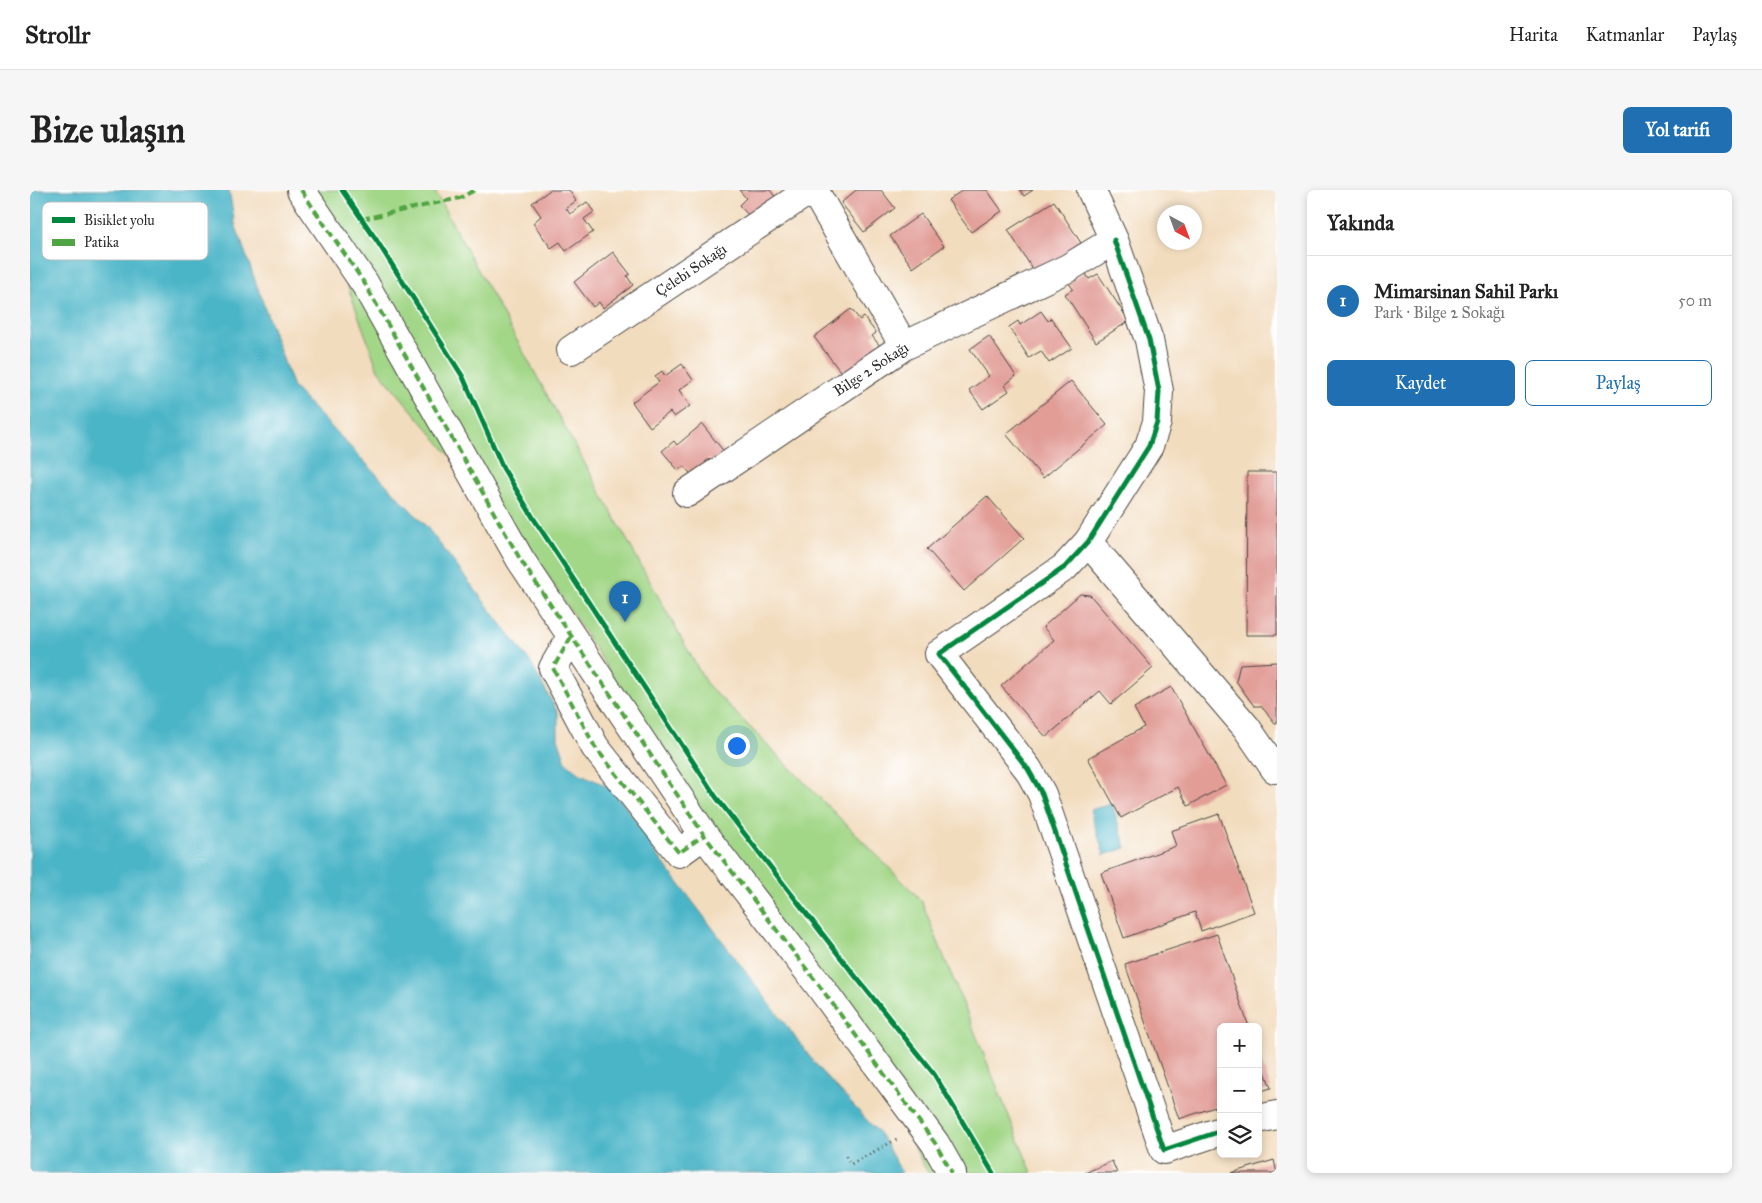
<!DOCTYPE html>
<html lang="tr">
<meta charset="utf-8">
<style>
body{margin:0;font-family:"IM FELL Great Primer",serif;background:#f6f6f6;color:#222}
.controls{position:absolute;right:15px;bottom:15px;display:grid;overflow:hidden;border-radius:8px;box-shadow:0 2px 8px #0003}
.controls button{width:45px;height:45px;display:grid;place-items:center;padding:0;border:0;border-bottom:1px solid #e0e0e0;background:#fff;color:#222;font:25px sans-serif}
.compass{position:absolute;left:1127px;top:15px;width:45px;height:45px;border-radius:50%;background:#fff;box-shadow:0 2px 8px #0003;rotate:139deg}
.you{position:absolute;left:706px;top:555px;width:18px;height:18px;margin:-12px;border:4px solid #fff;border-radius:50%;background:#1a73e8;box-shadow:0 0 0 8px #1a73e833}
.badge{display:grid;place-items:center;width:32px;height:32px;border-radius:50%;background:#1f6fb2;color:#fff;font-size:16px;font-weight:700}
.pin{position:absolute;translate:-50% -41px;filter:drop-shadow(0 1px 2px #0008)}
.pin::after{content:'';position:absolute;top:26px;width:18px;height:15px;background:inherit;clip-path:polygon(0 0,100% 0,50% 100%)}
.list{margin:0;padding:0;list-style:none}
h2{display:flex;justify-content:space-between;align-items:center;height:65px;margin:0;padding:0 20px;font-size:21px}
h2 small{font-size:16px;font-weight:400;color:#767676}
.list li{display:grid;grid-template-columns:32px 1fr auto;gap:15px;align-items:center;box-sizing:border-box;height:90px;padding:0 20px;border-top:1px solid #e0e0e0}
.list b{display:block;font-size:19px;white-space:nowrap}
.list p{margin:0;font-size:16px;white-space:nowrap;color:#767676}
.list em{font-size:16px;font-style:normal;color:#767676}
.actions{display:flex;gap:10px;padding:15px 20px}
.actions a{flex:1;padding:11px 0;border:1px solid #1f6fb2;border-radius:8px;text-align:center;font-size:18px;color:#1f6fb2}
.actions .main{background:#1f6fb2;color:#fff}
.icon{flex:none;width:28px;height:28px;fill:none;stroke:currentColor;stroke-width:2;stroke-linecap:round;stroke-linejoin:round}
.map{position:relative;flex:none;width:1247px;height:983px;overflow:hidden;border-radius:8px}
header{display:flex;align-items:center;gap:30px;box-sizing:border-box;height:70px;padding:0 25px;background:#fff;border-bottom:1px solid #e0e0e0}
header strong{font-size:24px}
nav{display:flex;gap:28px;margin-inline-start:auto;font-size:18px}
.intro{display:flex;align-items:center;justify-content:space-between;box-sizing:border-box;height:120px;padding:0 30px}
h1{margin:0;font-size:35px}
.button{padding:12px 22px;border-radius:8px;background:#1f6fb2;color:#fff;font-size:18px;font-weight:700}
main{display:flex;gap:30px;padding:0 30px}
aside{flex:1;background:#fff;border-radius:8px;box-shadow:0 2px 8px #0003}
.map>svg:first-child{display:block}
.green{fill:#a3d788;stroke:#67815a}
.water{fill:#4bb5c8;stroke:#3b707a}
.building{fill:#e29d97}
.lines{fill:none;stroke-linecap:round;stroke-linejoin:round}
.minor-casing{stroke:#494641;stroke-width:30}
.path{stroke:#494641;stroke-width:3;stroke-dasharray:1 4;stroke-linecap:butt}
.minor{stroke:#fff;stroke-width:28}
.quiet{stroke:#51a443;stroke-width:4;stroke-dasharray:8 4;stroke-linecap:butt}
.cycleway-casing{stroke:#fff;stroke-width:8}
.cycleway{stroke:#00873e;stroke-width:5}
.labels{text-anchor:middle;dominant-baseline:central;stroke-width:5;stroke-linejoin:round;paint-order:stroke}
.street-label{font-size:15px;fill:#2b2b2b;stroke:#fff}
.key{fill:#fff;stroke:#bfbfbf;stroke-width:1}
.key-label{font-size:14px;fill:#2b2b2b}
</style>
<header>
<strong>Strollr</strong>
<nav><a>Harita</a><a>Katmanlar</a><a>Paylaş</a></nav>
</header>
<div class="intro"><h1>Bize ulaşın</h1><a class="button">Yol tarifi</a></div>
<main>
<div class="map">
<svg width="1247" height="983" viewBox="0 0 1247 983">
<rect width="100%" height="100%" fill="#fff"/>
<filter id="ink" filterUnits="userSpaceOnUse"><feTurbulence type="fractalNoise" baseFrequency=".02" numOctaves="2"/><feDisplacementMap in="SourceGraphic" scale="10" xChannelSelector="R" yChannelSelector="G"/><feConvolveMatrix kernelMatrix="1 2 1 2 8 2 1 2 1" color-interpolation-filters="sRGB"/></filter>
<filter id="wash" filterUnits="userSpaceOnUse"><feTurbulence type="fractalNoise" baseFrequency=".0096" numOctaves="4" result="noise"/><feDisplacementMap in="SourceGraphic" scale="20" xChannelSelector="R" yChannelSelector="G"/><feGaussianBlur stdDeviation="1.12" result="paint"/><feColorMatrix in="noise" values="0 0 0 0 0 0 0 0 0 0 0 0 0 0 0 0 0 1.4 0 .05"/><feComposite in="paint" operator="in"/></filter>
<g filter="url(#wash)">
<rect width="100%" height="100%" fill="#f2dcbe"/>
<path class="green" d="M283,0H404L676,493L891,710L1002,983H898L879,948L508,370L348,180Z"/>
<path class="water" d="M0,0H199L205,34L263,197L396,336L499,470L528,523V548L536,572L549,583L581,598L625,655L622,658L790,880L850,944L872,983H0Z
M1082,614L1096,658L1074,665L1060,620Z"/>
<g id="blocks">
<path class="building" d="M520,0H539L546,11L536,18L540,24L557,12L564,22L554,29L563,42L536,61L530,52L521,58L503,33L511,26L502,13Z
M709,0H740L746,8L721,28L709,15L716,8Z
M826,0H851L865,18L834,42L811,13Z
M933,0H957L972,21L941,42L918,10Z
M990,0H1003L994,6Z
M1024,11L1051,53L1005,83L978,40Z
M891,24L914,56L883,78L860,46Z
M583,62L600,84L597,86L603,95L573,118L569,112L563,117L544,92Z
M1055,82L1059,89L1068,84L1099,131L1066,152L1035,104L1043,99L1039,93Z
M821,119L830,130L834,127L846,143L842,146L850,156L813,185L784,147Z
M1011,121L1018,131L1021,128L1042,158L1019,173L1011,161L999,168L979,137L988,131L990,135Z
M959,146L986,186L975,195L979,201L953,219L939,200L959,186L940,159Z
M652,174L663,190L649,200L660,216L644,227L640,222L620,237L602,212L629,192L625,186L632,181L635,186Z
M1041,191L1077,235L1013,288L976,244Z
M672,234L695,263L683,273L679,269L675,272L678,276L664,288L654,276L648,280L632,261L644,251L647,255Z
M1217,282H1247V445H1216Z
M957,306L994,348L934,401L897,359Z
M1050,404L1060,405L1123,478L1081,514L1070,501L1016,547L971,496L1024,450L1013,437Z
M1247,472V533H1245L1231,516H1224L1206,491L1210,474Z
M1141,497L1196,595L1158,616L1148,597L1091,628L1058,568L1114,537L1104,518Z
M1189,624L1224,722L1171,741L1165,722L1094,748L1071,683L1146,656L1141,641Z
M1187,744L1219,837H1191V915L1149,929L1095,774Z
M1228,863L1241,898L1228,902Z
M1244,970L1247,983H1201Z
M1082,971L1087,983H1055Z"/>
</g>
</g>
<g filter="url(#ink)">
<use href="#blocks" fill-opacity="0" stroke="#494641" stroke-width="1"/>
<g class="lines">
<defs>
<path id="minor" d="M271,0L335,94L490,369L674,645L788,794L905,953L922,983
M784,0L874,156
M1084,50L1119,150L1129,201L1127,232L1119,256L1058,352L1035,377L909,464L998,579L1012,604L1134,960L1191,941
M541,160L780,0
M657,303L874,156L1038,78L1084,50L1061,0
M1058,352L1216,537L1245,579
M541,447L523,478L565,557L649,663L674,645
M1228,929L1247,925"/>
</defs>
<use href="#minor" class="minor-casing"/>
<path class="path" d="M816,966L821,974L869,948"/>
<use href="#minor" class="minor"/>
<path class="quiet" d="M271,0L335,94L490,369L674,645L788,794L905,953L922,983
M332,29L430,8L445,0
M541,447L523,478L565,557L649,663L674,645"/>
<defs>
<path id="cycleway" d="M312,0L347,51L433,187L473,278L504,329L686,607L822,782L904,884L963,983
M1084,50L1119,150L1129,201L1127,232L1119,256L1058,352L1035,377L909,464L998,579L1012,604L1134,960L1191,941"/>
</defs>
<use href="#cycleway" class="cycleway-casing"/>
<use href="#cycleway" class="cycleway"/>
</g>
</g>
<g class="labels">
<g class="street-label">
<text transform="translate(661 80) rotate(-34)">Çelebi Sokağı</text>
<text transform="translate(841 179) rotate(-33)">Bilge 2 Sokağı</text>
</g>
</g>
<rect x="12" y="12" width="166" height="58" rx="8" class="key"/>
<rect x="22" y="27" width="23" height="6" fill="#00873e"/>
<rect x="22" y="49" width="23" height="7" fill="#51a443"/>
<g class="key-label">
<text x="54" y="35">Bisiklet yolu</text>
<text x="54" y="57">Patika</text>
</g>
</svg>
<div class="controls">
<button>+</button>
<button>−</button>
<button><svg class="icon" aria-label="layers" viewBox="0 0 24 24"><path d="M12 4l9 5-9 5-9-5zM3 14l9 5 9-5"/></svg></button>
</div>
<svg class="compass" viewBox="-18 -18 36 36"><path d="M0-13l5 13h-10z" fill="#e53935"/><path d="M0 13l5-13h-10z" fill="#767676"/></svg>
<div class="you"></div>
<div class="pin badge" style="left:595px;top:432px">1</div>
</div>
<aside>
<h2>Yakında<small></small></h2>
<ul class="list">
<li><span class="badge">1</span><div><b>Mimarsinan Sahil Parkı</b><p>Park · Bilge 2 Sokağı</p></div><em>50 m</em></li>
</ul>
<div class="actions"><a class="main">Kaydet</a><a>Paylaş</a></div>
</aside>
</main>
